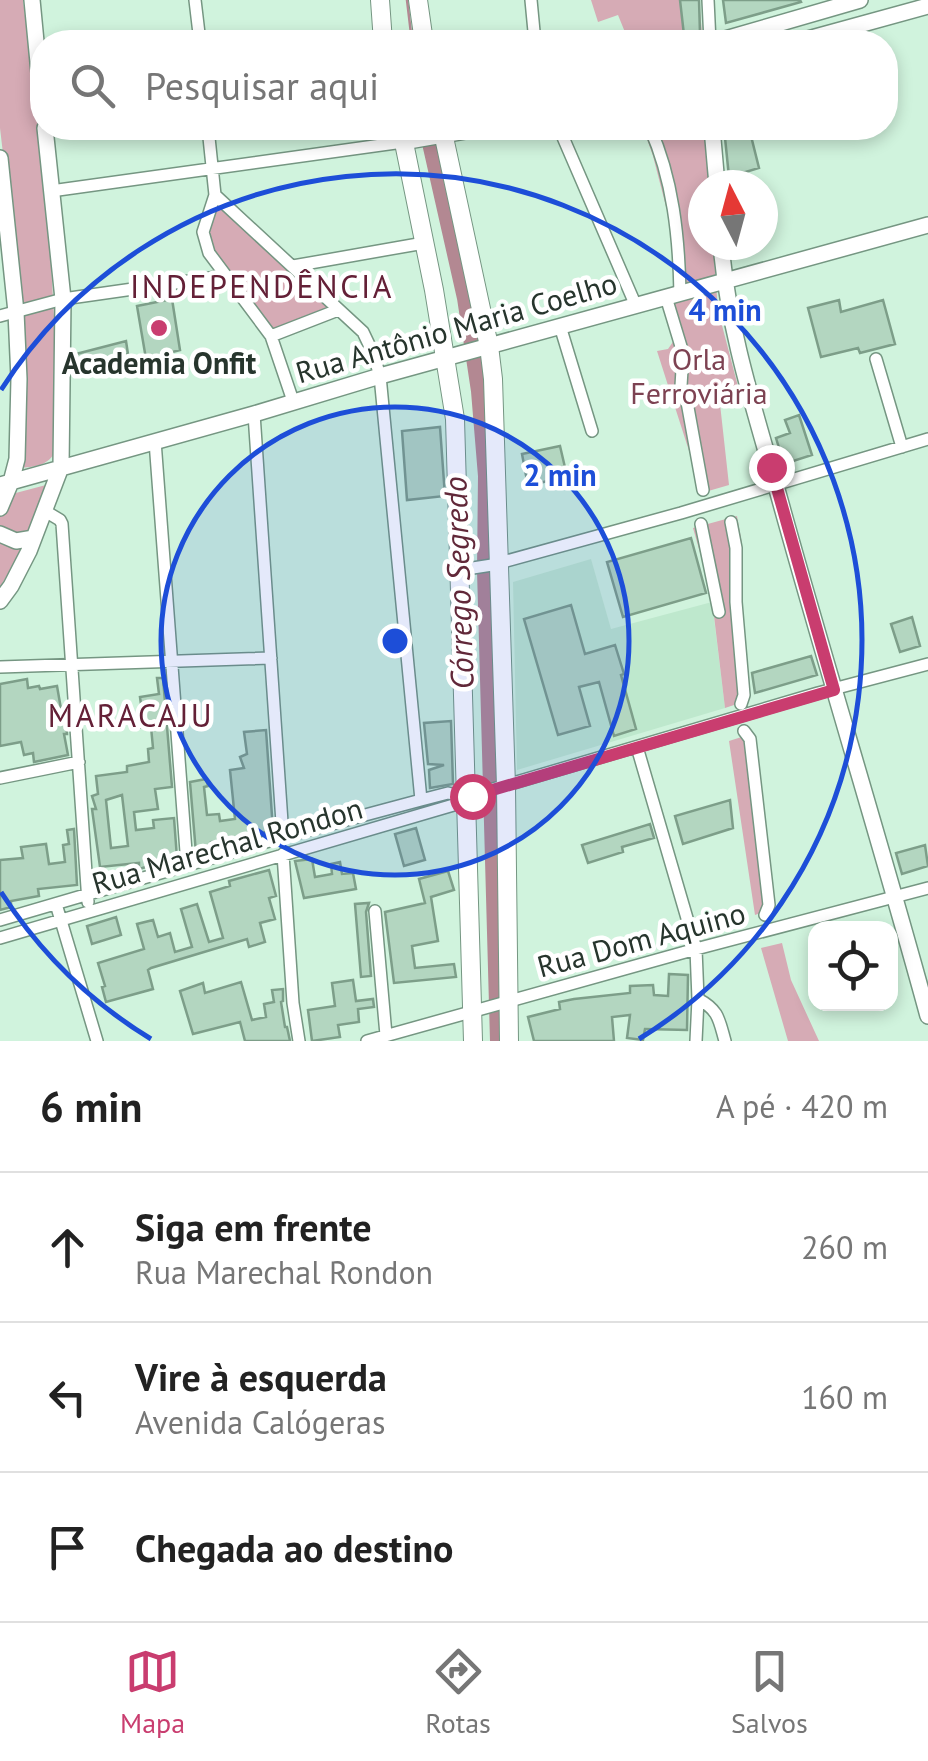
<!DOCTYPE html>
<html lang="pt">
<meta charset="utf-8">
<style>
body{margin:0;font-family:"PT Sans",sans-serif;background:#f2f2f2;color:#222}
.controls{position:absolute;right:30px;bottom:30px;display:grid;overflow:hidden;border-radius:20px;box-shadow:0 5px 15px #0003}
.controls button{width:90px;height:90px;display:grid;place-items:center;padding:0;border:0;border-bottom:2px solid #e0e0e0;background:#fff;color:#222;font:50px sans-serif}
.compass{position:absolute;left:688px;top:170px;width:90px;height:90px;border-radius:50%;background:#fff;box-shadow:0 5px 15px #0003;rotate:354deg}
.stop{position:absolute;width:30px;height:30px;margin:-22px;border:8px solid #c93d6f;border-radius:50%;background:#fff}
.stop.end{background:#c93d6f;border-color:#fff;box-shadow:0 2px 10px #0008}
.list{margin:0;padding:0;list-style:none}
h2{display:flex;justify-content:space-between;align-items:center;height:130px;margin:0;padding:0 40px;font-size:42px}
h2 small{font-size:32px;font-weight:400;color:#767676}
.list li{display:grid;grid-template-columns:65px 1fr auto;gap:30px;align-items:center;box-sizing:border-box;height:150px;padding:0 40px;border-top:2px solid #e0e0e0}
.list b{display:block;font-size:38px;white-space:nowrap}
.list p{margin:0;font-size:32px;white-space:nowrap;color:#767676}
.list em{font-size:32px;font-style:normal;color:#767676}
.icon{flex:none;width:55px;height:55px;fill:none;stroke:currentColor;stroke-width:2;stroke-linecap:round;stroke-linejoin:round}
.map{position:relative;flex:none;width:928px;height:1041px;overflow:hidden}
.search{position:absolute;background:#fff;box-shadow:0 5px 15px #0003;left:30px;right:30px;top:30px;height:110px;display:flex;align-items:center;gap:25px;box-sizing:border-box;padding:0 35px;border-radius:40px;color:#767676;font-size:38px}
.sheet{height:580px;background:#fff}
nav{display:flex;justify-content:space-around;align-items:center;box-sizing:border-box;height:140px;border-top:2px solid #e0e0e0;background:#fff;font-size:28px;color:#767676}
nav a{display:grid;justify-items:center;gap:5px}
nav .on{color:#c93d6f}
.map>svg:first-child{display:block}
.built{fill:#bee8cd}
.green{fill:#d6abb5}
.lines{fill:none;stroke-linecap:round;stroke-linejoin:round}
.stream{stroke:#b38892;stroke-width:2.5}
.river{stroke:#b38892;stroke-width:18}
.building{fill:#b3d6c0;stroke:#7d9e89;stroke-width:2.5;fill-rule:evenodd}
.street-casing{stroke:#759682;stroke-width:14}
.secondary-casing{stroke:#759682;stroke-width:18}
.primary-casing{stroke:#759682;stroke-width:20}
.street{stroke:#fff;stroke-width:11}
.secondary{stroke:#fff;stroke-width:15}
.primary{stroke:#fff;stroke-width:18}
.route{stroke:#c93d6f;stroke-width:12}
.ring{fill:none;stroke:#1d4ed8;stroke-width:5}
.poi-dot{fill:#c93d6f;stroke:#fff;stroke-width:4}
.labels{text-anchor:middle;dominant-baseline:central;stroke-width:9;stroke-linejoin:round;paint-order:stroke}
.street-label{font-size:30px;fill:#27352d;stroke:#fff}
.park-label{font-size:30px;fill:#7d4252;stroke:#fff}
.poi-label{font-size:30px;font-weight:bold;fill:#27352d;stroke:#fff}
.neighbourhood-label{font-size:32px;letter-spacing:2.5px;fill:#642037;stroke:#fff}
.water-label{font-size:32px;font-style:italic;fill:#612839;stroke:#fff}
.centre{fill:#1d4ed8;stroke:#fff;stroke-width:5}
.ring-label{font-size:30px;text-anchor:middle;font-weight:bold;fill:#1d4ed8;stroke:#fff;stroke-width:9;stroke-linejoin:round;paint-order:stroke}
</style>
<div class="map">
<svg width="928" height="1041" viewBox="0 0 928 1041">
<rect width="100%" height="100%" fill="#d0f3dd"/>
<path class="built" d="M591,559L611,629L712,602L725,708L517,770L513,582Z"/>
<path class="green" d="M0,0H23L47,193L57,370L56,450C49,466 34,467 19,468L20,300L0,128Z
M591,0H699L702,33L672,42H629L618,15L598,22Z
M643,128H706L711,185H703V245H713L718,310L741,398L720,404L729,485L698,494L690,454L657,351L668,349L675,339L669,315L677,275L671,226L653,156Z
M215,195L338,310L271,336L224,276L203,232Z
M46,485L22,550L0,587V515L12,494Z
M737,516L742,544L741,610L749,700L725,708L711,591L693,528Z
M754,733L775,908L755,915L729,741Z
M782,943L791,980L819,1041H788L761,948Z"/>
<g class="lines">
<path class="stream" d="M407,0L412,42"/>
<path class="river" d="M429,134L466,298L480,391L487,476L486,570L499,1041"/>
</g>
<path class="building" d="M680,0H699L700,34L684,35Z
M723,0H800L801,2L726,23Z
M724,128H749L759,168L729,177Z
M172,299L180,350L146,359L137,306Z
M839,300L841,312L883,300L895,344L860,353L858,348L821,357L808,308Z
M126,341L128,354L78,368L76,354Z
M799,415L812,455L784,464L776,438L790,433L785,420Z
M440,427L445,496L407,500L402,431Z
M560,446L567,476L528,486L522,454Z
M691,538L706,593L623,617L607,562Z
M571,605L585,654L615,645L624,674L621,675L636,729L614,736L599,682L579,687L590,726L558,735L524,619Z
M912,617L920,646L900,652L891,624Z
M811,656L817,675L755,693L752,673Z
M157,678H163L172,787L155,789L158,809L134,812L136,830L154,828L153,820L174,818L177,858L139,869V863L100,867L92,809H96L92,796L98,794L96,776L127,772V766L149,762L148,749L153,748L151,727L136,728V720L143,719L140,697L159,694ZM122,795L128,846L111,848L106,800Z
M27,679L28,688L39,686L40,689L57,686L61,709L65,708L67,734H64L68,755L34,762L33,753L24,755L21,742L0,746V684Z
M451,721L453,784L430,788L429,770L444,765L428,764L424,723Z
M266,730L273,830L252,836L211,842V848L196,853L190,782L206,779L208,786L204,787L207,815L219,814L220,821L235,819L230,770L244,768L240,757L247,754L244,732Z
M730,800L733,828L683,844L675,816Z
M650,824L654,838L622,847L623,852L588,863L582,845Z
M416,828L425,860L404,866L395,834Z
M74,829L77,885L38,889L39,896L11,901V907L0,910V860L23,858L21,847L46,844L49,864L65,862L63,845L69,844L67,830Z
M925,845L928,866L902,874L896,853Z
M312,859L315,877L332,874L331,864L340,862L342,874L353,873L356,889L304,898L295,861Z
M269,870L276,896L269,898L275,919L260,923L265,942L249,947L247,939L151,968L148,970L153,989L106,1002L102,987L105,986L98,963L144,949L137,924L153,920L158,937L170,933L175,952L192,947L181,909L197,904L209,942L223,938L210,892L230,886L229,881Z
M448,871L454,890L431,897L438,941L412,946L415,968L454,964L456,977L394,983L385,912L425,903L419,879Z
M369,903L366,912L371,976L361,977L355,904Z
M116,917L121,935L92,944L87,926Z
M669,974L688,975L687,1030L645,1029L643,1040L627,1038L630,1015L612,1017L614,1041H534L528,1017L560,1009L559,1002L574,999L630,993V986L653,985L654,995L668,996Z
M353,980L356,1001L373,999L374,1007L358,1009L359,1022L338,1025L340,1037L312,1041L308,1010L335,1006L332,983Z
M241,982L252,1020L266,1017L264,1004L274,1002L272,990L283,989V1001L281,1002L285,1027H287L290,1041H245L240,1022L193,1034L180,991L203,983L205,993Z"/>
<g class="lines">
<defs>
<path id="street" d="M195,0L200,42
M531,0L535,42
M708,0L710,42
M355,42L383,39
M208,128L215,195L363,332L373,353L380,376L421,800
M559,128L636,306
M650,128C673,179 679,237 680,294
M51,191L403,142
M215,195L203,232L209,253L271,336L293,401
M293,266L424,243
M666,297L683,353L681,386L687,402L703,490
M0,316L63,299L224,276
M560,326L592,431
M271,336L338,310
M876,359L902,447
M254,414L283,837
M155,441L187,865
M45,511L60,520L62,524L88,902
M731,522L736,548V602L744,695L741,704
M701,524L719,612
M460,570L492,565L681,513L928,439
M0,667L271,658
M744,731L750,739L769,905L765,915
M637,747L696,949L698,999L696,1041
M0,778L79,762
M283,854L293,1003L299,1041
M56,904L97,1041
M375,911L386,1035
M0,920L283,837L421,800L448,793L466,797
M0,938L457,804L466,797L818,693L928,664
M698,999C719,1010 719,1020 725,1041
M367,1041L696,949L928,888"/>
<path id="secondary" d="M32,0L42,104
M715,42L860,0
M797,42L928,6
M712,128L717,185
M403,142L483,128
M0,158L16,312L19,379L17,459L11,482L0,508
M721,245C729,337 759,423 783,511C830,680 882,847 928,1016
M0,485L254,414L380,376L928,225
M0,534L16,541L34,538
M0,601L11,586L29,551L61,467L63,299L45,128"/>
<path id="primary" d="M380,0L383,42
M418,0L424,42
M401,128L434,290L455,419L473,1041
M442,128L489,346L493,379L506,786L509,1041"/>
</defs>
<use href="#street" class="street-casing"/>
<use href="#secondary" class="secondary-casing"/>
<use href="#primary" class="primary-casing"/>
<use href="#street" class="street"/>
<use href="#secondary" class="secondary"/>
<use href="#primary" class="primary"/>
</g>
<g class="lines">
<path class="route" d="M472,796L834,690L771,467"/>
</g>
<circle cx="395" cy="641" r="234" fill="#1d4ed8" fill-opacity=".12"/>
<g class="ring">
<circle cx="395" cy="641" r="234"/>
<path d="M151 1039A467 467 0 0 1 1 892M1 390A467 467 0 1 1 639 1039"/>
</g>
<circle class="poi-dot" cx="159" cy="328" r="10"/>
<g class="labels">
<g class="street-label">
<text transform="translate(456 327) rotate(-16)">Rua Antônio Maria Coelho</text>
<text transform="translate(227 845) rotate(-16)">Rua Marechal Rondon</text>
<text transform="translate(641 939) rotate(-15)">Rua Dom Aquino</text>
</g>
<g class="park-label">
<text x="699" y="358">Orla<tspan x="699" dy="34">Ferroviária</tspan></text>
</g>
<g class="poi-label">
<text x="159" y="362">Academia Onfit</text>
</g>
<g class="neighbourhood-label">
<text x="262" y="286">INDEPENDÊNCIA</text>
<text x="131" y="715">MARACAJU</text>
</g>
<g class="water-label">
<text transform="translate(458 583) rotate(-92)">Córrego Segredo</text>
</g>
</g>
<circle cx="395" cy="641" r="15" class="centre"/>
<g class="ring-label">
<text x="725" y="321">4 min</text>
<text x="560" y="486">2 min</text>
</g>
</svg>
<div class="controls">
<button><svg class="icon" aria-label="locate" viewBox="0 0 24 24"><circle cx="12" cy="12" r="6"/><path d="M12 2v4M12 18v4M2 12h4M18 12h4"/></svg></button>
</div>
<svg class="compass" viewBox="-18 -18 36 36"><path d="M0-13l5 13h-10z" fill="#e53935"/><path d="M0 13l5-13h-10z" fill="#767676"/></svg>
<div class="stop" style="left:472px;top:796px"></div>
<div class="stop end" style="left:771px;top:467px"></div>
<div class="search"><svg class="icon" aria-label="search" viewBox="0 0 24 24"><circle cx="10" cy="10" r="6"/><path d="M15 15l6 6"/></svg>Pesquisar aqui</div>
</div>
<section class="sheet">
<h2>6 min<small>A pé · 420 m</small></h2>
<ul class="list">
<li><svg class="icon" aria-label="ahead" viewBox="0 0 24 24"><path d="M12 20V5M6 11l6-6 6 6"/></svg><div><b>Siga em frente</b><p>Rua Marechal Rondon</p></div><em>260 m</em></li>
<li><svg class="icon" aria-label="left" viewBox="0 0 24 24"><path d="M17 20v-9H6M10 6l-5 5 5 5"/></svg><div><b>Vire à esquerda</b><p>Avenida Calógeras</p></div><em>160 m</em></li>
<li><svg class="icon" aria-label="arrive" viewBox="0 0 24 24"><path d="M6 21V4h12l-3 4 3 4H6"/></svg><div><b>Chegada ao destino</b></div></li>
</ul>
</section>
<nav>
<a class="on"><svg class="icon" aria-label="map" viewBox="0 0 24 24"><path d="M3 6l6-2 6 2 6-2v14l-6 2-6-2-6 2zM9 4v14M15 6v14"/></svg>Mapa</a>
<a><svg class="icon" aria-label="directions" viewBox="0 0 24 24"><path d="M12 3l9 9-9 9-9-9zM9 14v-3h6M13 9l2 2-2 2"/></svg>Rotas</a>
<a><svg class="icon" aria-label="saved" viewBox="0 0 24 24"><path d="M7 4h10v16l-5-4-5 4z"/></svg>Salvos</a>
</nav>
